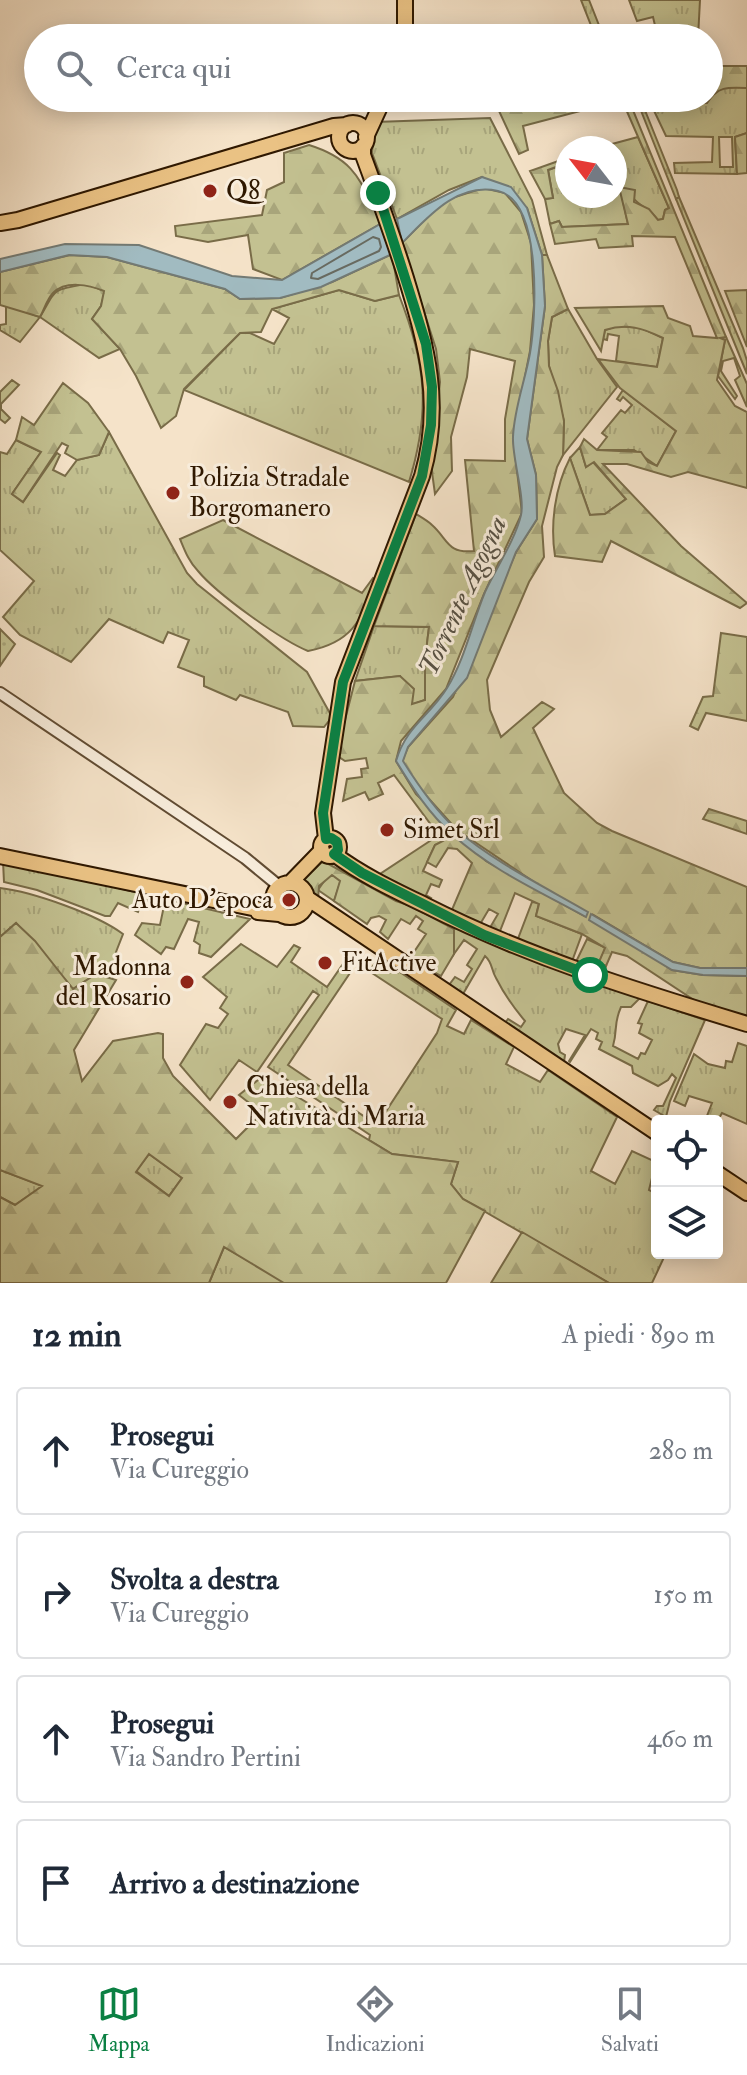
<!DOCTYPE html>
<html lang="it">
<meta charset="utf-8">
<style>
body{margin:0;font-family:"IM FELL Double Pica",serif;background:#f6f6f7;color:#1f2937}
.controls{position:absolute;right:24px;bottom:24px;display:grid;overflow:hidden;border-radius:8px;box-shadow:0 4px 20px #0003}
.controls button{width:72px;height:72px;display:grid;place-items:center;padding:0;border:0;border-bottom:2px solid #e0e1e3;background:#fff;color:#1f2937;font:40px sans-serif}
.compass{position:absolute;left:555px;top:136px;width:72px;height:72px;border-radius:50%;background:#fff;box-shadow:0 4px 20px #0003;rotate:301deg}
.stop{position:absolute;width:24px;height:24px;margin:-18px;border:6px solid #0b8043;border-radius:50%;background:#fff}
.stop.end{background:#0b8043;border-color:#fff;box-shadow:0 2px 8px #0008}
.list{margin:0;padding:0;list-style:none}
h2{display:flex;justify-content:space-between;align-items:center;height:104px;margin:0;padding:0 32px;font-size:34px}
h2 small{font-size:26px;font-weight:400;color:#747a83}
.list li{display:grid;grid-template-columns:52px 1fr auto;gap:24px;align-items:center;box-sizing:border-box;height:128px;margin:0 16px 16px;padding:0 16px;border:2px solid #e0e1e3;border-radius:8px}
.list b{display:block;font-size:30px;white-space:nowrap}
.list p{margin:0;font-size:26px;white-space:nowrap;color:#747a83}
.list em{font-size:26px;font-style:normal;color:#747a83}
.icon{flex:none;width:44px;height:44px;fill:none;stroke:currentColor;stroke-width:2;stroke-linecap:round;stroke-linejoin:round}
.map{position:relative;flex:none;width:747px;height:1283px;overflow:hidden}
.search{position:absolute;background:#fff;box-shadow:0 4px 20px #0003;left:24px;right:24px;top:24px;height:88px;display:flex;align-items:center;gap:20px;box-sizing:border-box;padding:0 28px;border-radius:44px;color:#747a83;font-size:30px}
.sheet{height:680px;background:#fff}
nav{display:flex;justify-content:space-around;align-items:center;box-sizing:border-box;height:112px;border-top:2px solid #e0e1e3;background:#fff;font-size:22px;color:#747a83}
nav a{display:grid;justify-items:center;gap:4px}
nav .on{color:#0b8043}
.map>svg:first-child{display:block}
.grass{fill:url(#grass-tufts);stroke:#796c48;stroke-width:2;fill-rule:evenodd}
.forest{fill:url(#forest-firs);stroke:#796c48;stroke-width:2;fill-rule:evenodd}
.park{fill:url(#park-dots);stroke:#796c48;stroke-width:2}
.water{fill:#a1bbc1;stroke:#737a74;stroke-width:2}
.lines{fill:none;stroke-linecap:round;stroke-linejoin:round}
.shore{stroke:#686a60;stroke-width:2}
.minor-casing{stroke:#604b32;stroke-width:14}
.major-casing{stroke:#2f1800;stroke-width:18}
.minor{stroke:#f8eddc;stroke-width:10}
.major{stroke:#eac284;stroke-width:14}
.route{stroke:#0b8043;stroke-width:10}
.poi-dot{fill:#8f2418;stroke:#f8eddc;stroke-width:3}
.labels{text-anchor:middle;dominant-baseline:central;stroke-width:6;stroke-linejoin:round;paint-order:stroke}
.poi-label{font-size:26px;fill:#2f1800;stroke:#f8eddc;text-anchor:start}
.water-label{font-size:28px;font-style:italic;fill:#575144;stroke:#f8eddc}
</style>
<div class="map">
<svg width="747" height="1283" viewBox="0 0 747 1283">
<defs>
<pattern id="grass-tufts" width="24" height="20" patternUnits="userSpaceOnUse" patternTransform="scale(2)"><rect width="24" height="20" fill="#c3c191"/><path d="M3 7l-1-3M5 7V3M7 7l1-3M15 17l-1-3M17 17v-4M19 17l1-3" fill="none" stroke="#a8a57b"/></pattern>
<pattern id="forest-firs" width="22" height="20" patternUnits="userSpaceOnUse" patternTransform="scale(2)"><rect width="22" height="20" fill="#c3c191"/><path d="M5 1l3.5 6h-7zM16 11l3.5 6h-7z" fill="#a8a57b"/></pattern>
<pattern id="park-dots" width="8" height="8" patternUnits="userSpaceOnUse" patternTransform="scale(2)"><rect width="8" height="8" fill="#c3c191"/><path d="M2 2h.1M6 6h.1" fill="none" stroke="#a8a57b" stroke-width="1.8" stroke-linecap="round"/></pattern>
</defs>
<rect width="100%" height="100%" fill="#f5e3c9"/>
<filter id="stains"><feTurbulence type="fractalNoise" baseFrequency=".0025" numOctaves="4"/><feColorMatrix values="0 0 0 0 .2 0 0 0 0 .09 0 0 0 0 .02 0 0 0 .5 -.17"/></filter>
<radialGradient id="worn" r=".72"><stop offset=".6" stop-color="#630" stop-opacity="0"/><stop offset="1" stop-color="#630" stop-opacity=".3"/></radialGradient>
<path class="grass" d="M581,0H589L604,38H596Z
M629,0H700L698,38H658L653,17L637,21Z
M728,85L747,88V133L735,137L737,174L675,173L674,163L712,162L713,137L666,136L648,98H678L706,103L714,92ZM719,137H732L733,167H720Z
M490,118L532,200L547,255H542L527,208L482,177L449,190L397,219L372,153L375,122Z
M638,137L669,208L665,210L663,219L658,220C647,206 635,205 627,189L620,188L628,224L562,227L559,221L550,224L545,199L553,198L548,170L567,163V196H615V148H597Z
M679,197L743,348L747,361V374L676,199Z
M86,284L105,291L101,306L92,319L120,349L99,358L40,317L20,342L0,330V325L6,324V305L40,317C57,288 51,290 86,284Z
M339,290L375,301L399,295C426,364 431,410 409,482L184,390L240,333H250L274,344L289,318L272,309Z
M568,309L597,359L617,387L563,455L564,421L549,366L548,341L552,317Z
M617,326L641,328L663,338L657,367L616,361L619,336L608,334L607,340L603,339L605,330Z
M726,337L747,384V407L735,380L740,376L734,358L723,361L721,371L737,396L735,399L718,376L725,340L718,339Z
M12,380L19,385L1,404V409L10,418L5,423L0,419V392Z
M623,390L676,431L657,466L634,450H597L607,437L602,433L621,410L625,413L632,405L623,397L620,401L617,399Z
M109,432L187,573L197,584L307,672L332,717L324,727L293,726L288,712L240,695L236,700L204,686V677L178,667L189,640L168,632L163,643L109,619L71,662L20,635L3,617L34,581L0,550V452L7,454L16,440L41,452L12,494L23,502L57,453L60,455L53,470L65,476L77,460L99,455Z
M580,447L586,467L593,462L626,499L605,514L590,515L570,458Z
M374,626L429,627L425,660V700L411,705L400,676L355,681Z
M439,835L444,841L435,845L423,871L442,880L439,887L431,884L426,895L431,898L428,902L377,876Z
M3,861L250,919L211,957L199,953L200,945L194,941L199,922L188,919L174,949L166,947L161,954L135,935L142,923L160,925L164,906L143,899L138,912L118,903L110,916H105L37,890L4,882Z
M332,875L341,880L334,901L318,890L327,877Z
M0,888C33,892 96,914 123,934L116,952L121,959L112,979L96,974L73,989L16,923L0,937Z
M532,902L539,903L536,916L582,934L571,964L516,944Z
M458,927L574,976L640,998L631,1007H621C613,1025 618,1029 613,1046L638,1059L641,1053L645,1054L652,1040L639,1033L642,1024L638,1023L648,1001L705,1020L670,1101L666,1117L654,1110L657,1106H663L676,1078L672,1074L668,1080L658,1086L633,1073L632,1066L599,1049L602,1042L596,1039L598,1033L591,1029L570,1062L569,1061L585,1035L566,1029L558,1044L560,1052L565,1055L564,1062L505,1023L508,1019L521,1027L525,1021C514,1008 504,994 496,978C491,970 493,963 485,956L463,994L449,985L455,977L464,982L472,969L467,965L477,949L464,940L454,954V929Z
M587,939L606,948L599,962L606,966L602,975L574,966Z
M241,944L277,967L294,945L300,948L291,962L327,987L343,964L352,970L288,1065L377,1125L437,1033L442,1019L369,971L379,958L456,1010L447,1026L464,1034L471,1020L514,1047L506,1064L540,1082L548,1070L617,1117L591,1171L615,1184L632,1151L656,1162L649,1190L657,1194V1253H666L652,1283H609L463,1199L451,1184L458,1162L392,1154L369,1140L370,1135L268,1067L319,995L313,991L257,1072L239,1060L210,1100L180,1065L206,1024L218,1028L228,1014L220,1008L227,997L203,977Z
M738,1043L747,1046V1124L722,1113L718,1120L707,1116L712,1103L689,1096L685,1106L674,1101L694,1054L708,1064L725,1068L726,1061L732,1062Z
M149,1154L182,1178L169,1196L136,1171Z
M0,1170L43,1186L15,1205L0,1197Z
M224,1247L284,1281V1283H209Z"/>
<path class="forest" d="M709,66H747V88C728,87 718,86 707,103L678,98H709Z
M556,98H628L726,337L720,338L725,340L717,380L735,406L747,412V488L688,472L671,477L627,464H603L681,546L747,603L740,608L611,541L602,562L555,556C550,524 555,487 570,458L590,515L605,514L626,499L594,462L586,467L580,447L584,439L597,450L641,452L648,462L657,466L676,431L620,388L598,359L657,367L663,338C643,328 627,323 605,330L601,351L575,308L663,306L668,318L690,326L693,336L717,338L675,237L632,236L633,246L599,248L596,239L555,244L550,224L559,221L562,227L628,224L619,187L635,190L634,202L649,209L658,220L663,219L665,210L669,208L622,100L523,126L528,150L519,154L499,111Z
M636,98H640L677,190L679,197L676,199Z
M747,133V173L737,174L735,137Z
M309,145C357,160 360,182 382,223L282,280L253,269L248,235L208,242L176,236L175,226L262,215L267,190L284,182V153Z
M567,158V163L548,170L553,198L545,199L530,171Z
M483,188L505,193L521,212L531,243L534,305L530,351L513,437L522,513L484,594L446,689L401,741L396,761L416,794L486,861L586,917L457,830L421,790L402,761L408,747L453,697L516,552L537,519L536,475L527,439L545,306L542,255H547L568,309L552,317L548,341L549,366L558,391L564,421L563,455L557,467L542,526L544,557L529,582L487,680L490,710L501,737L542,702L554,709L533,728L564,793L597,823L612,831L747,887V968H700L673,962L592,914L672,970L703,975L747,976V1018L697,1002L627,956L612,952L606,966L599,962L605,948L582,934L536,916L539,904L515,893L498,936L488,931L498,914L489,909L479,926L451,912L472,863L457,849L448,848L436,867L427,862L435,845L443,841L394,775L378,783L383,794L369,800L365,792L343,801L347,779L362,777L361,769L368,768L366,758L345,761L336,755L355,681L400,676L414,689L412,704L425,700V660L429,627L374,626L416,514C421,517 428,521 432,525C448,539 447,554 474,551L465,460L505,461V419L515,361L470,349L467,377L451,437L452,471L435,494L431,465L440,382L436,349L402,243L435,209L452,198Z
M392,254L399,295L375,301L339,290L272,309L261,332L240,333L184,389L176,416L161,428L136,376L120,349L92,319L101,306L104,291C89,285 66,280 53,293C47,299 44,310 40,317L0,305V272L70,255L107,257L225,289L240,299L280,298L332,282Z
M747,290V347L725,291Z
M63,383L88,403L109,432L99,455L77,460L65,453L68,446L62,443L23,502L12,494L41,452L16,440L22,417L34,425Z
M223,520L362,593L373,578L377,580C361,619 354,642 308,651C281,640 217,594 198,571C189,562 185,551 180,539Z
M721,633L747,637V721L706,713L698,730L690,726L703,697L713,696Z
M709,809L747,821V834L703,819Z
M323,861L396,901L411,906L454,929V954L441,976L410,958L426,934L418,929L423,921L416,916L410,924L401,919L388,939L380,932L386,920L379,916L371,918L367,924L334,901L340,881L332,875L319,886L318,900L307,893L304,879Z
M16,923L35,941L73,989L96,974L116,980L74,1050L82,1081L113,1041L158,1033L163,1034V1058L173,1076L236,1139L262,1113L239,1095L263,1076L392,1154L458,1162L451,1184L463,1199L485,1211L446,1283H284L224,1247L209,1283H0V1197L15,1205L42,1186L0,1170V937ZM149,1154L182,1178L169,1196L136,1172Z
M522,1232L609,1283H491Z"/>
<path class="park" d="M0,629L15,644L0,666Z"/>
<path class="water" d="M482,177L511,187L527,208L542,255L545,306L527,439L536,475L537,519L516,552L467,678L408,747L403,761C418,785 435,810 456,829C492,861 547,888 588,912L586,917C541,892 491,870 453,835C429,814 412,787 396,761C406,726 430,716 447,688C465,659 472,623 485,592C496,568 515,540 521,515C525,497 512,458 513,437C514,409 525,381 530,353C536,319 543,201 498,191C457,182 428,217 402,243L397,219Z
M382,223L392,254L321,287L280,298L240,299L225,289L107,257L69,255L0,272V259L65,244L139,245L232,276L282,280Z
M591,914L673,962L700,968H747V976L703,975L672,970L589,920Z"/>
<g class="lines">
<path class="shore" d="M373,237L379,239L381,247L379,251L318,279L311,278L312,273Z"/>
<defs>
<path id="minor" d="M0,693L245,858L279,886"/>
<path id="major" d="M405,38V0
M339 137a14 14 0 1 1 28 0a14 14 0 1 1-28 0Z
M366,137L384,98
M0,223L18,220L334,126L347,125
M321 847a9 9 0 1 1 18 0a9 9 0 1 1-18 0Z
M326,839L323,813L343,682L422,476C443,404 427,347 406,278C393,236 378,196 363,155V146
M334,854C362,875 394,890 425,905C530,958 635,990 747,1024
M0,856L257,909L258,912L279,914
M273 900a17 17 0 1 1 34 0a17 17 0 1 1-34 0Z
M290,883L322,850
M307,898L657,1133
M717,1173L747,1193"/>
</defs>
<use href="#minor" class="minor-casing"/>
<use href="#major" class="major-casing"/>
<use href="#minor" class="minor"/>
<use href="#major" class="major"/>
</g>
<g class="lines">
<path class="route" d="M378,193L426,344L432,387L431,425L422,476L343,682L323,813L326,839L331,838L337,842L338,850L334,854L362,873L484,935L590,975"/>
</g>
<g class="poi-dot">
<circle cx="210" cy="191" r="8"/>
<circle cx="173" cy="493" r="8"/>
<circle cx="387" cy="830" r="8"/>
<circle cx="289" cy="900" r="8"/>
<circle cx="325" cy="963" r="8"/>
<circle cx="187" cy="982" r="8"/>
<circle cx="230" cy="1102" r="8"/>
</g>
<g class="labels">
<g class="poi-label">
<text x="226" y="191">Q8</text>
<text x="189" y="478">Polizia Stradale<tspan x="189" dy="30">Borgomanero</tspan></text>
<text x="403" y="830">Simet Srl</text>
<text x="273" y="900" text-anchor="end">Auto D'epoca</text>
<text x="341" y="963">FitActive</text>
<text x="171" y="967" text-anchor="end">Madonna<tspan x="171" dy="30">del Rosario</tspan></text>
<text x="246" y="1087">Chiesa della<tspan x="246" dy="30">Natività di Maria</tspan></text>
</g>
<g class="water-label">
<text transform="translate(463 596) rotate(-65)">Torrente Agogna</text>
</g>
</g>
<rect width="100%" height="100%" filter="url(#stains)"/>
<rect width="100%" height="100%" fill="url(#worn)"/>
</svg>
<div class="controls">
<button><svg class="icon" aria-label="locate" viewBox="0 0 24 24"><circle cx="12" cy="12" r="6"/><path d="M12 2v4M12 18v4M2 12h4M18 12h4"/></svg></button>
<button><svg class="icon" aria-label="layers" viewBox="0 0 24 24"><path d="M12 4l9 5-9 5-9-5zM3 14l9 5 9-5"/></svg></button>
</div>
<svg class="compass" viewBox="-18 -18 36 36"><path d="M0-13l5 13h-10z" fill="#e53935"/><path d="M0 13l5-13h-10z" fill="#747a83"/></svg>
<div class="stop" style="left:590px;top:975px"></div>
<div class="stop end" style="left:378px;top:193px"></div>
<div class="search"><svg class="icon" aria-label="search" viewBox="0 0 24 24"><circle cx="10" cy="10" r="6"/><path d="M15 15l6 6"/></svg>Cerca qui</div>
</div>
<section class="sheet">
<h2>12 min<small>A piedi · 890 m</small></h2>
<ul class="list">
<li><svg class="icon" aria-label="ahead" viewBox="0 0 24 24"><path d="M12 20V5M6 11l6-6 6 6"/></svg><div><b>Prosegui</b><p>Via Cureggio</p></div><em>280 m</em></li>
<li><svg class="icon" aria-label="right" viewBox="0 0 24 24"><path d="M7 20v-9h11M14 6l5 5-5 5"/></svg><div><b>Svolta a destra</b><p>Via Cureggio</p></div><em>150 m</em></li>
<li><svg class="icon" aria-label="ahead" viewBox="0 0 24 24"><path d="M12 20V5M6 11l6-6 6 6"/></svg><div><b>Prosegui</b><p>Via Sandro Pertini</p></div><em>460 m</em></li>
<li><svg class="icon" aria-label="arrive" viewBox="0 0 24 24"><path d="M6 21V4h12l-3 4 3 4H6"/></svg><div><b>Arrivo a destinazione</b></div></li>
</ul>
</section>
<nav>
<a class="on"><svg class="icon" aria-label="map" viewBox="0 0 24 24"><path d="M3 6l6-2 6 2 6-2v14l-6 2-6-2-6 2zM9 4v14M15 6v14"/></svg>Mappa</a>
<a><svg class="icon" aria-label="directions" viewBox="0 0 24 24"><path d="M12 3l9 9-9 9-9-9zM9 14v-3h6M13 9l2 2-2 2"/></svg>Indicazioni</a>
<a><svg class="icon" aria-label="saved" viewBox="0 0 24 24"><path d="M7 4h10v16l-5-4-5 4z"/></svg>Salvati</a>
</nav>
